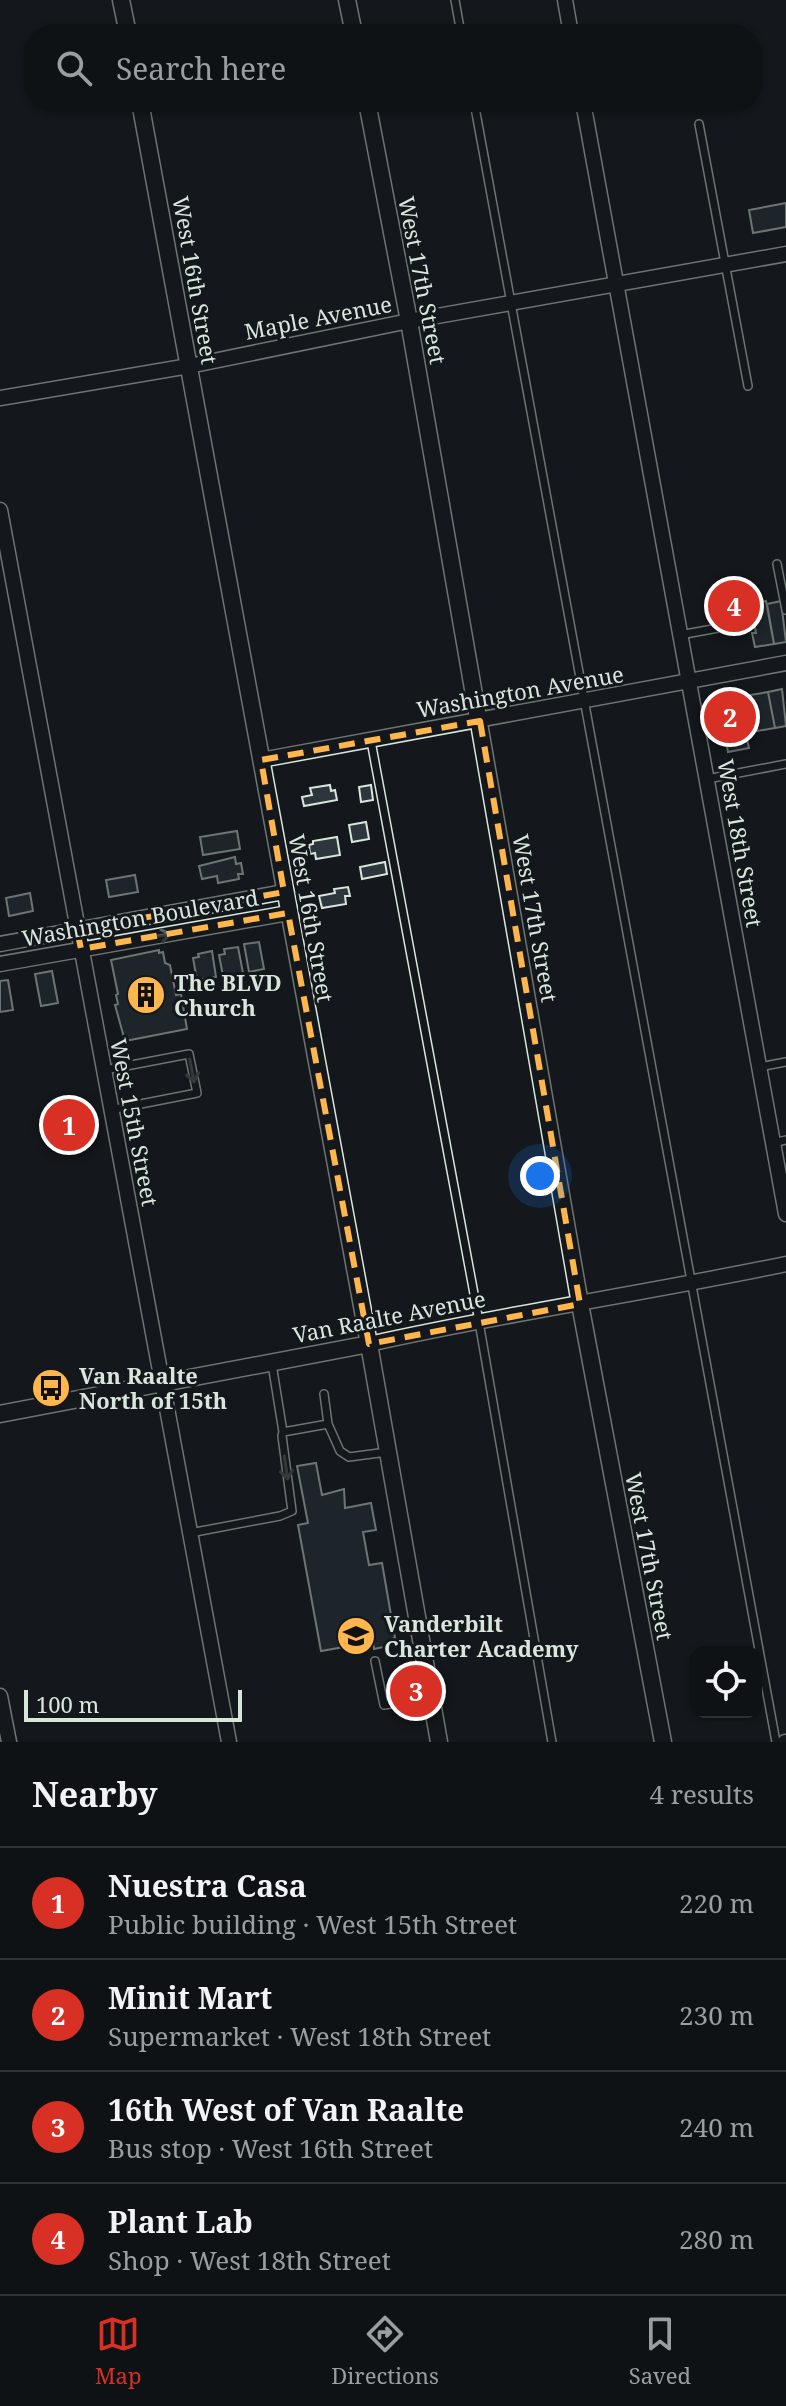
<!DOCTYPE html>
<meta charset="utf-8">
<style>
body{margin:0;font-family:"Noto Serif",serif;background:#1d2022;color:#f1f3f6}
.controls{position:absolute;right:24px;bottom:24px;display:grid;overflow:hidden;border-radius:16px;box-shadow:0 2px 6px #0004}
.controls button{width:72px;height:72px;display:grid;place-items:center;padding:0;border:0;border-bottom:2px solid #2f3234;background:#0f1215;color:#f1f3f6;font:40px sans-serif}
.scale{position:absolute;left:24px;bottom:20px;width:218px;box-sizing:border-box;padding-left:8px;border:4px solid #d8e6dc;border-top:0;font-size:22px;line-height:28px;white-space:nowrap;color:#d8e6dc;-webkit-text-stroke:6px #14181c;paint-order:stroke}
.you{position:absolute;left:540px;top:1176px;width:28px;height:28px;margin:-20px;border:6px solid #fff;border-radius:50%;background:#1a73e8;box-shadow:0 0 0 12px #1a73e833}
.badge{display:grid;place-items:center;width:52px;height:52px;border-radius:50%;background:#d93025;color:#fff;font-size:26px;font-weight:700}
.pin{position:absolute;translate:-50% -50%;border:4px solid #fff;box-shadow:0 2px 8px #0006}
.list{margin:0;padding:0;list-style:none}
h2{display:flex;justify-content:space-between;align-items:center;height:104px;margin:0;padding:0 32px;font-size:34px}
h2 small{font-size:26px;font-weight:400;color:#9b9ea0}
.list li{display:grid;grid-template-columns:52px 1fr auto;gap:24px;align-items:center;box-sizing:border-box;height:112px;padding:0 32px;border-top:2px solid #2f3234}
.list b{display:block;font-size:30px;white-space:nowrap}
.list p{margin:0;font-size:26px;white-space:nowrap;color:#9b9ea0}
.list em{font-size:26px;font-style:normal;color:#9b9ea0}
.icon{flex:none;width:44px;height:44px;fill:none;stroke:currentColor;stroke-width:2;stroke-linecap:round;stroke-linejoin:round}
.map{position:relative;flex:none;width:786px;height:1742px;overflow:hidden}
.search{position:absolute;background:#0f1215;box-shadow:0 2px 6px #0004;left:24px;right:24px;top:24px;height:88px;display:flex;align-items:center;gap:20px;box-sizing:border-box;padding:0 28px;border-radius:32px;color:#9b9ea0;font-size:30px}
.sheet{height:552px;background:#0f1215}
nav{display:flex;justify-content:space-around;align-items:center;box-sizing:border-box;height:112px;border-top:2px solid #2f3234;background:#0f1215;font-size:22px;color:#9b9ea0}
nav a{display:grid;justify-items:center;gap:4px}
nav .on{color:#d93025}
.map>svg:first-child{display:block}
.building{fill:#2c363c;stroke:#d8e6dc;stroke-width:2}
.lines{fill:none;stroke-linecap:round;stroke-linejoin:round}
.service-casing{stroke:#d8e6dc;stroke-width:10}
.minor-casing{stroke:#d8e6dc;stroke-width:17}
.tertiary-casing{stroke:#d8e6dc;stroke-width:19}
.service{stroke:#14181c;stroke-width:7}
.minor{stroke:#14181c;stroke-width:14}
.tertiary{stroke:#14181c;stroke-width:16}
.oneway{stroke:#59605f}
.marked{fill:none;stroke:#ffb74d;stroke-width:6;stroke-dasharray:16 10;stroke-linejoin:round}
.labels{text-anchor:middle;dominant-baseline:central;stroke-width:6;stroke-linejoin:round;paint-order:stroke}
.street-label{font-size:22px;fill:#d8e6dc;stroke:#14181c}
.poi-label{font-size:22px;font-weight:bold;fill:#d8e6dc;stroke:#14181c;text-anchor:start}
</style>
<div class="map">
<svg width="786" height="1742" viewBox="0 0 786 1742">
<rect width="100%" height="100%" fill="#14181c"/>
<path class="building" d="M786,203V227L753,233L749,210Z
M756,589L758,603L766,601L774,644L755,647L752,633H756L751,607L748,608L745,591Z
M742,591L749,627L732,630L723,618L726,617L721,595Z
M781,601L786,642L774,644L767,604Z
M782,689L786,726L775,728L768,692Z
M768,692L775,728L757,731L750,695Z
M750,695L757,731L741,734L734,698Z
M734,698L741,734H746L749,748L728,752L719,701Z
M330,785L331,791L335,790L337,800L304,806L302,797L312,795L310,788Z
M371,785L373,800L361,802L359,787Z
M366,822L369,839L352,842L349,825Z
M237,831L240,849L203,855L200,837Z
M337,837L340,855L316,859L315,853L310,854L309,845L313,844V841Z
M235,857L236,864L241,863L243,874H238L239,879L218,883L217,876L202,879L199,866Z
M385,862L387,874L362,879L360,867Z
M135,875L138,892L109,897L106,880Z
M348,887L350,896H345L346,904L322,908L319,896L335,893L334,889Z
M30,893L33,911L9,916L6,898Z
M259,942L264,969L249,972L244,944Z
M238,947L243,973L223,976L219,955L225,954L224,949Z
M159,950V953L163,952L165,963L170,965L176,995L181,994L187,1029L125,1041L115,1005L118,1004L116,995L118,994L111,960Z
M212,951L216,977L197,980L193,958L199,957L198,954Z
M52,971L58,1003L41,1006L35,974Z
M8,980L13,1010L0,1012V981Z
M78,1111V1114L82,1113L86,1131L62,1136L61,1132L55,1133L52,1120Z
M316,1463L322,1495L344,1489L345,1508L371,1503L376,1530L363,1532L369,1565L382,1563L395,1638L392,1639L393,1645L374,1649L373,1642L321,1651L298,1525L308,1523L297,1466Z"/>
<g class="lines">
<defs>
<path id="service" d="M455,0L461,34
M474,102L776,1742
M699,124L748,386
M777,564L786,610
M680,635L718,628
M371,741L475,1299L552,1742
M707,779L786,764
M759,1067L786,1062
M105,1070L189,1054L197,1093L110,1110
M773,1143L786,1140
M272,1364L283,1432
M324,1394L328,1424
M190,1533L280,1516L292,1511L282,1436L283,1432L328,1424L340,1451L349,1457L387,1452
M375,1661L384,1705L431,1698"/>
<path id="minor" d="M565,0L571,34
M583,102L786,1214
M0,398L189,366L409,321L786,254
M0,510L229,1742
M261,760L786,663
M0,944L284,892
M0,964L288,913
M369,1344C507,1313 647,1293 786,1264
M0,1696L9,1742
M785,1742H786"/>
<path id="tertiary" d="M121,0L128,34
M347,0L354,34
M140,102L369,1344L439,1742
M367,102L409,321L580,1304L663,1742
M0,1414L369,1344"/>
</defs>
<use href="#service" class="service-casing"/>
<use href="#minor" class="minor-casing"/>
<use href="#tertiary" class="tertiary-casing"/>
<use href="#service" class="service"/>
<use href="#minor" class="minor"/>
<use href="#tertiary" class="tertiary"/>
</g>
<defs><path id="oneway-shaft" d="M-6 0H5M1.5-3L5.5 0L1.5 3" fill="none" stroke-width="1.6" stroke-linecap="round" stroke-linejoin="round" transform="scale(2)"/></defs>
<g class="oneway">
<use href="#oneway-shaft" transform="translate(159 936) rotate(-10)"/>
<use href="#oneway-shaft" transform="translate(192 1071) rotate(79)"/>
<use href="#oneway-shaft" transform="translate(286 1468) rotate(82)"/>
</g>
<path d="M0 0H786V1742H0ZM480,721L580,1304L369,1344L288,913L81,949L77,930L284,892L261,760Z" fill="#14181c" fill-opacity=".55" fill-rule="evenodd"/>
<path class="marked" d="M480,721L580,1304L369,1344L288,913L81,949L77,930L284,892L261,760Z"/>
<defs>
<symbol id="building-disc" viewBox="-11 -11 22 22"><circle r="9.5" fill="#ffb74d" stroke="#14181c"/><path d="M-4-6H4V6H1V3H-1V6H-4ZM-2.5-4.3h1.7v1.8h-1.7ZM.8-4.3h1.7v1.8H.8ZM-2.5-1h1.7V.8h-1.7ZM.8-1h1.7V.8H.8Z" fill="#111"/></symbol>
<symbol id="bus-disc" viewBox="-11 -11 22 22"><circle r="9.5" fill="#ffb74d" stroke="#14181c"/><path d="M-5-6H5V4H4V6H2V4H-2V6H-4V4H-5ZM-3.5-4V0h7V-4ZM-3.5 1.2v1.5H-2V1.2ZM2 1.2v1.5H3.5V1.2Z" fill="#111"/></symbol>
<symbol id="school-disc" viewBox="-11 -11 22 22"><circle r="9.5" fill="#ffb74d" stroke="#14181c"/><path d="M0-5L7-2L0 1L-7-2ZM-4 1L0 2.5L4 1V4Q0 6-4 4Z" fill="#111"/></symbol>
</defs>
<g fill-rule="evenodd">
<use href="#building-disc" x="124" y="973" width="44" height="44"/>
<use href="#bus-disc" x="29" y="1366" width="44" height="44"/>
<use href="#school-disc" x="334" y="1614" width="44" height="44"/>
</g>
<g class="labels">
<g class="street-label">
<text transform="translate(196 280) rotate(80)">West 16th Street</text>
<text transform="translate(423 280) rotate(79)">West 17th Street</text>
<text transform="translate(318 317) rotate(-11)">Maple Avenue</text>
<text transform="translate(520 691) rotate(-10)">Washington Avenue</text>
<text transform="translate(741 843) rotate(80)">West 18th Street</text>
<text transform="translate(140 917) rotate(-10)">Washington Boulevard</text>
<text transform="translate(312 918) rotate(80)">West 16th Street</text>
<text transform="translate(536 918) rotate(80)">West 17th Street</text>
<text transform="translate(135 1122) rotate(79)">West 15th Street</text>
<text transform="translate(389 1316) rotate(-11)">Van Raalte Avenue</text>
<text transform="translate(650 1556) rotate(79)">West 17th Street</text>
</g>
<g class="poi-label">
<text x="174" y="982">The BLVD<tspan x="174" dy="25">Church</tspan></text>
<text x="79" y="1375">Van Raalte<tspan x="79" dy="25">North of 15th</tspan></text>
<text x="384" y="1623">Vanderbilt<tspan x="384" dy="25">Charter Academy</tspan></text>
</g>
</g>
</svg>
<div class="controls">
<button><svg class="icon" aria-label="locate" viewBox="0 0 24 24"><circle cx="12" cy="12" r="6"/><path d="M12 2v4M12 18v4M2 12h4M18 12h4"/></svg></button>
</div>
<div class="scale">100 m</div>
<div class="you"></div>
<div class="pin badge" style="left:69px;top:1125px">1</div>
<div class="pin badge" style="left:730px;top:717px">2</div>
<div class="pin badge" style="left:416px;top:1691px">3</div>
<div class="pin badge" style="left:734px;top:606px">4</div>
<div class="search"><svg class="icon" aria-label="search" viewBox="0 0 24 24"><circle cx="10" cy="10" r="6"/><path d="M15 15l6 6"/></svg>Search here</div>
</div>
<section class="sheet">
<h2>Nearby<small>4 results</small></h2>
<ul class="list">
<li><span class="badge">1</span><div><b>Nuestra Casa</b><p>Public building · West 15th Street</p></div><em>220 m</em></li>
<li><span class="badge">2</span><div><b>Minit Mart</b><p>Supermarket · West 18th Street</p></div><em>230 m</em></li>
<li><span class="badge">3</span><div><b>16th West of Van Raalte</b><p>Bus stop · West 16th Street</p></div><em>240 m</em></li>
<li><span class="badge">4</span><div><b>Plant Lab</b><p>Shop · West 18th Street</p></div><em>280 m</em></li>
</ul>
</section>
<nav>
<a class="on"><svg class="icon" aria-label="map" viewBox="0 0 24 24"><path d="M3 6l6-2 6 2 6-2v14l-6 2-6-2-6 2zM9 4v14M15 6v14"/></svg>Map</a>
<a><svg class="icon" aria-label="directions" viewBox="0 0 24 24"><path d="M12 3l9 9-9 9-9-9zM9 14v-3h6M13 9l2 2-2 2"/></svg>Directions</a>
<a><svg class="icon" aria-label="saved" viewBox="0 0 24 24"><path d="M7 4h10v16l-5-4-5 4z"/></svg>Saved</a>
</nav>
